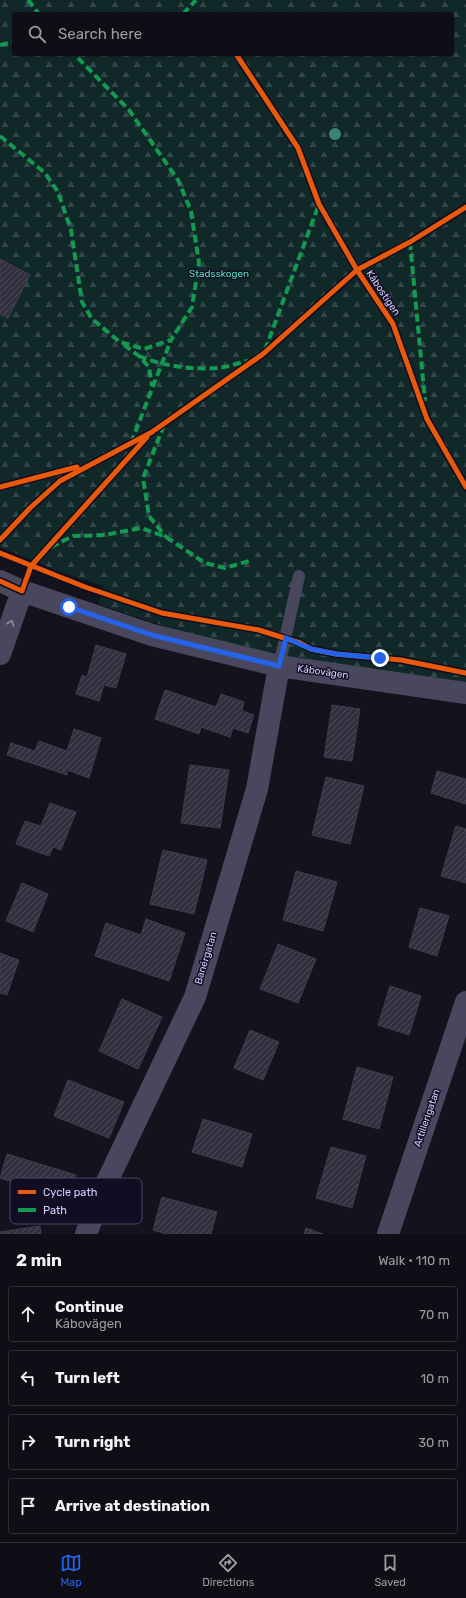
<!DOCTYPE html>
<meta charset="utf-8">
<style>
body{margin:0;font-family:Rubik,sans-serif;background:#1d1c23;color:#f1f3f6}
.stop{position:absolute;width:12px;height:12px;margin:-9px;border:3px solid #2563eb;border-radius:50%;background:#fff}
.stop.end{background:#2563eb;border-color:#fff;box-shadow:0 1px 4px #0008}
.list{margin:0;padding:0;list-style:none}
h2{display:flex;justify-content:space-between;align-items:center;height:52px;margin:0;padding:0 16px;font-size:17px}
h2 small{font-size:13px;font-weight:400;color:#9b9ca1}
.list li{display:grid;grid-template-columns:26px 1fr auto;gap:12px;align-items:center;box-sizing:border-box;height:56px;margin:0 8px 8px;padding:0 8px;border:1px solid #2f2e35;border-radius:4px}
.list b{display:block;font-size:15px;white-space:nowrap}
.list p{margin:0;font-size:13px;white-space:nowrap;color:#9b9ca1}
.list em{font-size:13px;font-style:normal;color:#9b9ca1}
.icon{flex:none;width:22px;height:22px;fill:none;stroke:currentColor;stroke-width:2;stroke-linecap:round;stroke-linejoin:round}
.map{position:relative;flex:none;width:466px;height:1234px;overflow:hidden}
.search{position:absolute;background:#0f0e16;box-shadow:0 1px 3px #0004;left:12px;right:12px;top:12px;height:44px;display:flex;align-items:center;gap:10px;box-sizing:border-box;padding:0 14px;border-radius:4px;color:#9b9ca1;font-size:15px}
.sheet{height:308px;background:#0f0e16}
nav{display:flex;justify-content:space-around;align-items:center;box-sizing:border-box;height:56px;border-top:1px solid #2f2e35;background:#0f0e16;font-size:11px;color:#9b9ca1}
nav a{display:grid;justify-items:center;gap:2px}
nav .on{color:#2563eb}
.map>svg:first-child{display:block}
.forest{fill:url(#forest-firs);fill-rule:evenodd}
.building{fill:url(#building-hatch);stroke:#403c51}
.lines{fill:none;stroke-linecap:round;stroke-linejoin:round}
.lane{stroke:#48475e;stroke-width:12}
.street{stroke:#48475e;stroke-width:22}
.quiet{stroke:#139951;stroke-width:4;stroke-dasharray:8 4;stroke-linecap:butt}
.cycleway-casing{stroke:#110d22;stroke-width:8}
.cycleway{stroke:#e8590c;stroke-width:5}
.tree{fill:#3a8377}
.oneway{stroke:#8e8aae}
.route{stroke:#2563eb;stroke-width:5}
.labels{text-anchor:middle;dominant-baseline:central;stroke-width:3;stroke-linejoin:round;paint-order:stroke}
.park-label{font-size:10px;fill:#5ae0c0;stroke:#110d22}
.street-label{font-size:10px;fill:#d5ceff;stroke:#110d22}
.key{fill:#110d22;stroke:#4c4764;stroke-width:1}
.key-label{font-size:11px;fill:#d5ceff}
</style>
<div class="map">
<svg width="466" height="1234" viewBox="0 0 466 1234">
<defs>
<pattern id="forest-firs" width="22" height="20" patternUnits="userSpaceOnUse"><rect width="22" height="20" fill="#112829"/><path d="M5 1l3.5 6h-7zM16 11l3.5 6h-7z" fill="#334649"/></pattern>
<pattern id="building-hatch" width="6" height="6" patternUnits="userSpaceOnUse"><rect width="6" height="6" fill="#32303f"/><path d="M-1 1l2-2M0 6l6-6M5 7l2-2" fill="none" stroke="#4f4d5c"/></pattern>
</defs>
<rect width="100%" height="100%" fill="#14121d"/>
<path class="forest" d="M0,0H466V684L279,655L195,636L98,604L104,586L63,573L0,547ZM14,14H452V54H14Z"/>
<path class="building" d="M0,259L30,275L8,318L0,314Z
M96,645L126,654L116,688L104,685L99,701L76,694L82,675L87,677Z
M165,690L216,707L221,694L244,702L242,711L254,715L248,733L233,728L230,737L201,727L199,734L155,719Z
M332,705L360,709L352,761L324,757Z
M74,729L101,738L89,778L67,770V775L7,755L11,743L35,751L39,741L67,751Z
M190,765L229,770L220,828L181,823Z
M437,771L466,779V804L431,793Z
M326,777L364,786L350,844L312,835Z
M50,803L76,812L61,850L53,847L49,856L16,844L25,821L41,826Z
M456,826L466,829V883L441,876Z
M163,850L207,860L194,914L150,904Z
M296,871L337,882L323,931L283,920Z
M22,883L48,894L33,932L6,921Z
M420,908L449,916L437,956L409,947Z
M146,919L185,933L169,981L95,956L106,923L141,935Z
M278,944L316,959L298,1003L260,989Z
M0,953L19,960L7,995L0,993Z
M390,986L421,996L409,1035L378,1025Z
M122,999L162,1017L138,1069L99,1051Z
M250,1030L279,1042L263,1080L234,1068Z
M357,1067L393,1077L379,1129L343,1119Z
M68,1080L124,1102L109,1138L54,1116Z
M203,1119L252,1134L242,1167L192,1152Z
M331,1147L366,1156L352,1208L316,1198Z
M7,1154L76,1175L64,1216L15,1201L20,1184L0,1178Z
M162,1197L217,1212L211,1234H166L153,1230Z
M40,1226L41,1234H0V1232Z
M306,1228L323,1234H304Z"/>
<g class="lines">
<path class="lane" d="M279,666L299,576"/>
<path class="street" d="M0,581L22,591L152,635L279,666L466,693
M0,654L22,591
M86,1234L103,1190L195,997L257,789L279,666
M388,1234L466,1002"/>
<path class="quiet" d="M28,0L39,14
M183,14L196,0
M0,45L14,42
M0,136L45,173L58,192L71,230L82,302L92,319L120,342L144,349L171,340L192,307L199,263L191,211L178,180L129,110L74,54
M410,242L425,401
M124,345L139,356L149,367L152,386
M265,350L319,204
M139,356C163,366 192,370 218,368C228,367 238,363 248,361
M164,425L143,478L149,516L166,537
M131,443L171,340
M51,547L73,536L105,535L141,528L166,537L205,563L225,568L249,561"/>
<defs>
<path id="cycleway" d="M236,54L298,148L319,204L357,270L393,324L427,419L466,487
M0,487L77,467
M0,540L30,508L60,481L152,432L263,354L357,270L410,242L466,207
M0,553L85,587L162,613L259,630L300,643L311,649L336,654L401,660L466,673
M0,581L22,591L31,566L147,437"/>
</defs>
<use href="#cycleway" class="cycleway-casing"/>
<use href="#cycleway" class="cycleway"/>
</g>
<circle class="tree" cx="335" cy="134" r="6"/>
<defs><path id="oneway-chevron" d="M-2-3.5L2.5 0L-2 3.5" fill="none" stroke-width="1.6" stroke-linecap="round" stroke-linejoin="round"/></defs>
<use class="oneway" href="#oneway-chevron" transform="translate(11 623) rotate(-71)"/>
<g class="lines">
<path class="route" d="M69,607L152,635L279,666L286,638L311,649L336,654L380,658"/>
</g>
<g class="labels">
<g class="park-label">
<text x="219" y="274">Stadsskogen</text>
</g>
<g class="street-label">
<text transform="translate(383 293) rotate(56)">Kåbostigen</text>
<text transform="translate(323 672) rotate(8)">Kåbovägen</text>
<text transform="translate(206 958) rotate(-73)">Banérgatan</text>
<text transform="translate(427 1118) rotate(-71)">Artillerigatan</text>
</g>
</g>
<rect x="10" y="1178" width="132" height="46" rx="6" class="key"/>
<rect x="18" y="1190" width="18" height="4" fill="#e8590c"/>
<rect x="18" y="1208" width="18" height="4" fill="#139951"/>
<g class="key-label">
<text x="43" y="1196">Cycle path</text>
<text x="43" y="1214">Path</text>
</g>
</svg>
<div class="stop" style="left:69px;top:607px"></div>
<div class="stop end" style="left:380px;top:658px"></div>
<div class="search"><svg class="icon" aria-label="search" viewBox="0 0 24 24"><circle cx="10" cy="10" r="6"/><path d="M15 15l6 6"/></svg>Search here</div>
</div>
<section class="sheet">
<h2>2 min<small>Walk · 110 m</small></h2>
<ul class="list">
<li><svg class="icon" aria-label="ahead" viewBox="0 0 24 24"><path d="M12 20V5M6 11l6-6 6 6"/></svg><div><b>Continue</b><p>Kåbovägen</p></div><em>70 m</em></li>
<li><svg class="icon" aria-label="left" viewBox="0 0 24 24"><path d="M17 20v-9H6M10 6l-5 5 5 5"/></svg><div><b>Turn left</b></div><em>10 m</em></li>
<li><svg class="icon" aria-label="right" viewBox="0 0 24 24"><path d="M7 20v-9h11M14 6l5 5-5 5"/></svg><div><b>Turn right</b></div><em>30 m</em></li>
<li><svg class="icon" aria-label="arrive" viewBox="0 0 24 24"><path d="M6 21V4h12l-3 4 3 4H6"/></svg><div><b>Arrive at destination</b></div></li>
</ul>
</section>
<nav>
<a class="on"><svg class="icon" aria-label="map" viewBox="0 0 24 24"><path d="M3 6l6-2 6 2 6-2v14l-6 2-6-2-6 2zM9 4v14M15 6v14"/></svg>Map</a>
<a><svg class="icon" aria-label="directions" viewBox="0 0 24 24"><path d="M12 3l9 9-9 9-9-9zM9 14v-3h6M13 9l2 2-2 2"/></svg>Directions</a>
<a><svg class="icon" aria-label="saved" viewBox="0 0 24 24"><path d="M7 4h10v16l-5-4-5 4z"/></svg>Saved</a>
</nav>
